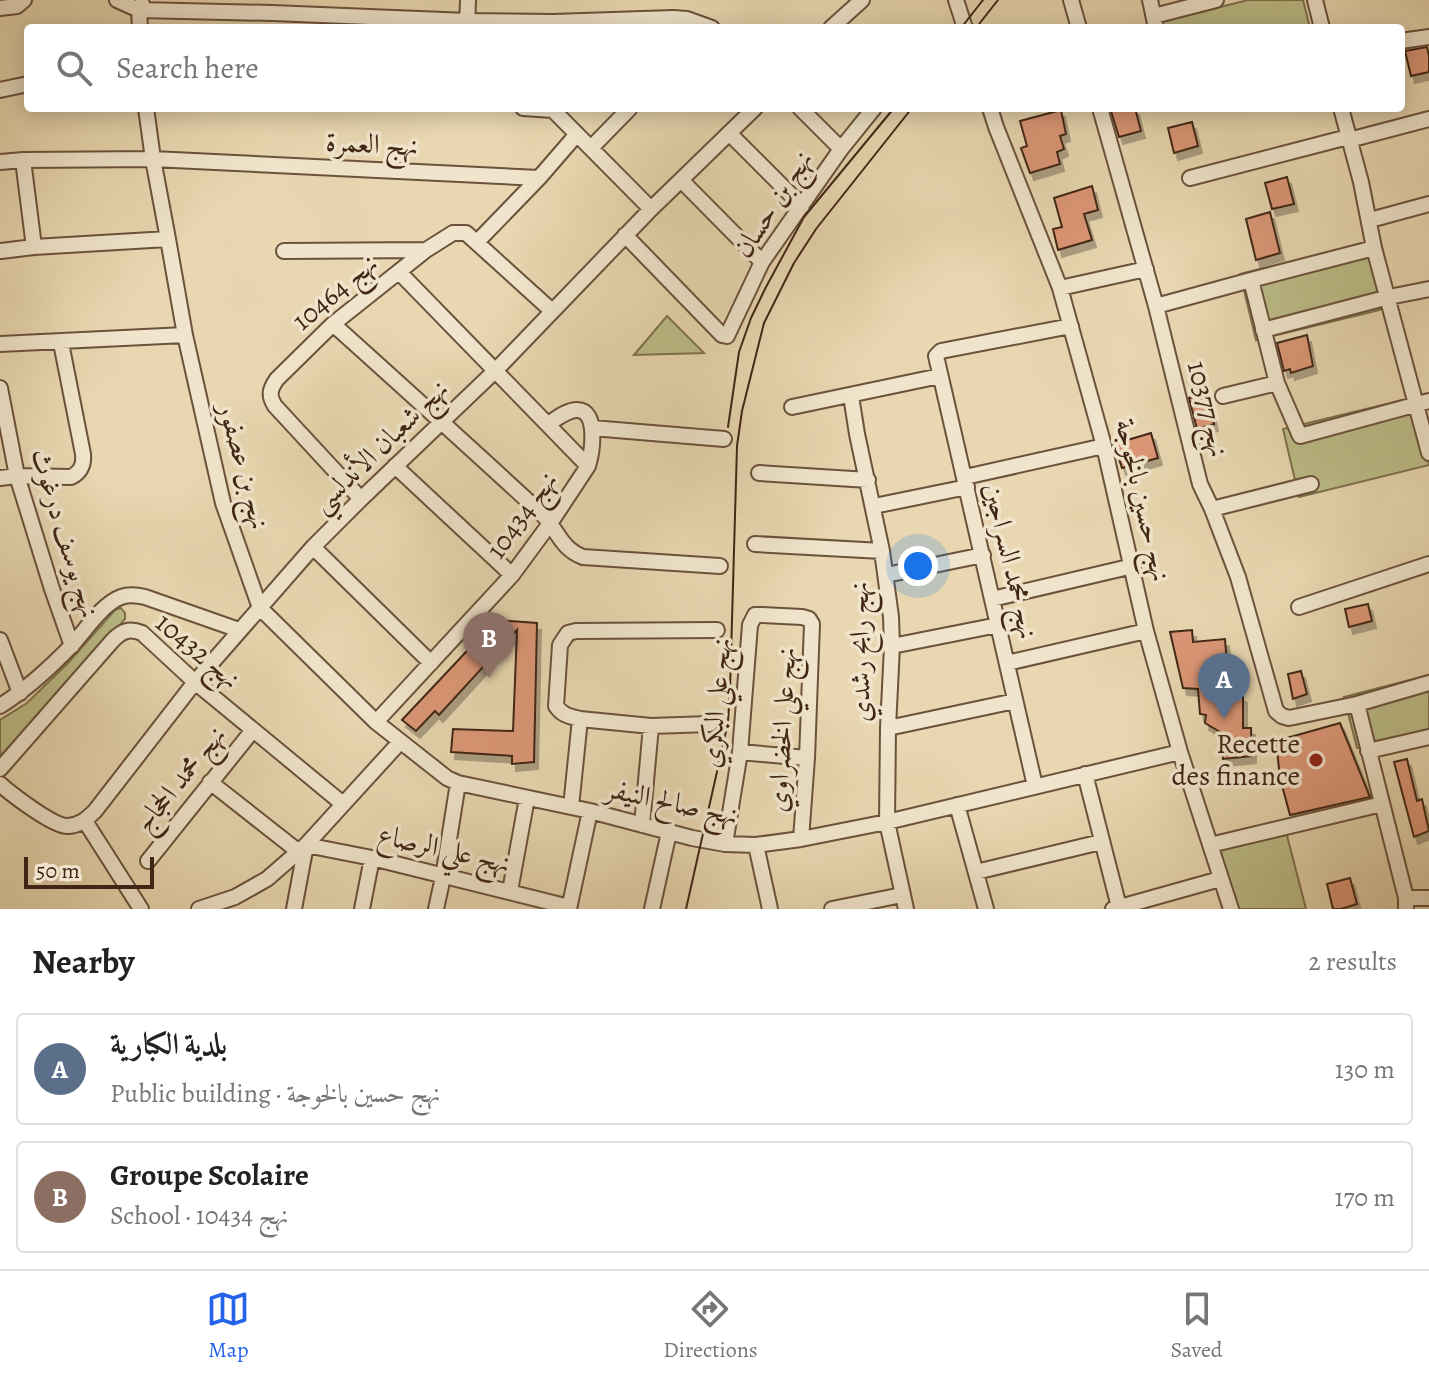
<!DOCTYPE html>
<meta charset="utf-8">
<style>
body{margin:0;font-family:Alegreya,Amiri,serif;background:#f2f2f2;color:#222}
.scale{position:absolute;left:24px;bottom:20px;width:130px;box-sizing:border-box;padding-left:8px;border:4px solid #412615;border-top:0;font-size:22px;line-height:28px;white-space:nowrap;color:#412615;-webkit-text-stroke:6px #f0e5cc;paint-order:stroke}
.you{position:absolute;left:918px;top:566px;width:28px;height:28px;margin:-20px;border:6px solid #fff;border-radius:50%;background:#1a73e8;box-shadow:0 0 0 12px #1a73e833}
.badge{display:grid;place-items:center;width:52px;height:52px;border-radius:50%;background:#2563eb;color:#fff;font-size:26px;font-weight:700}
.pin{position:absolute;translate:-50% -66px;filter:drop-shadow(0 2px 4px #0008)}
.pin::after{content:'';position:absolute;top:42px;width:28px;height:24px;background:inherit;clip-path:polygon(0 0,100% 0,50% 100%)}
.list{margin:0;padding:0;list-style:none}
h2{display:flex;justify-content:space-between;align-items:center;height:104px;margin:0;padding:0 32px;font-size:34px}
h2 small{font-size:26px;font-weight:400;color:#767676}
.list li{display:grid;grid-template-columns:52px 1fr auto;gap:24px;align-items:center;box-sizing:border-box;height:112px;margin:0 16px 16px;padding:0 16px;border:2px solid #e0e0e0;border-radius:8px}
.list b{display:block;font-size:30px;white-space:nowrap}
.list p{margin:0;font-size:26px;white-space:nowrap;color:#767676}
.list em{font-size:26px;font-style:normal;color:#767676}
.icon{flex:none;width:44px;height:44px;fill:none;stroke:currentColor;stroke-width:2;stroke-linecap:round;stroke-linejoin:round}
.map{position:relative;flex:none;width:1429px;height:909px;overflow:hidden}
.search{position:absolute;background:#fff;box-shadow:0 4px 20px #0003;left:24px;right:24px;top:24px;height:88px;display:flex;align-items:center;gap:20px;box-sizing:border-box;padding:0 28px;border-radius:8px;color:#767676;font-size:30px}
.sheet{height:360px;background:#fff}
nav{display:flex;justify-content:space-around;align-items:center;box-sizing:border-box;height:112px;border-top:2px solid #e0e0e0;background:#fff;font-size:22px;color:#767676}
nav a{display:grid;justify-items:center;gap:4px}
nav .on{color:#2563eb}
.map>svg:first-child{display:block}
.green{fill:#bcbd87;stroke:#7e724e;stroke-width:2}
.building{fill:#dc9777;stroke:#412615;stroke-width:2;filter:url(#shadow)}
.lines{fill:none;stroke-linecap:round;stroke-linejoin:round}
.minor-casing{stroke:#6b523c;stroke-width:18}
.minor{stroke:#f0e5cc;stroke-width:14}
.tram{stroke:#412615;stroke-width:2}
.poi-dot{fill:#8f2418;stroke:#f0e5cc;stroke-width:3}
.labels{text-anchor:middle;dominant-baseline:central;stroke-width:7;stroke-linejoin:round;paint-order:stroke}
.street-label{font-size:28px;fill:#412615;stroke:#f0e5cc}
.poi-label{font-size:28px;fill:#412615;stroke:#f0e5cc;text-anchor:end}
</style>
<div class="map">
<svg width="1429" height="909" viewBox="0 0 1429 909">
<defs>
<filter id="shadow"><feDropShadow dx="4" dy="7" stdDeviation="0" flood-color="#0004"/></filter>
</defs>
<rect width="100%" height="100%" fill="#e8d7b1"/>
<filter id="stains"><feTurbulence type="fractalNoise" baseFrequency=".0025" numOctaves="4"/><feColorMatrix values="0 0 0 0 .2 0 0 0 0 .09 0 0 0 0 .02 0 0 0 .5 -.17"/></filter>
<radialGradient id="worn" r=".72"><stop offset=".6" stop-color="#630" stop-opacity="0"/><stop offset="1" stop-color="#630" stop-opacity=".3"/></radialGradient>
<path class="green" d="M1248,0H1303L1310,28H1159L1157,23Z
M1380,239L1396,306L1256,340L1240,274Z
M667,316L704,353L634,355Z
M1420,396L1429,432V465L1299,497L1283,429Z
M121,608L125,613V619L0,763V720L27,703L67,664L115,610Z
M1429,675V729L1357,748L1344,697Z
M1283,820L1306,909H1237L1213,837Z"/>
<path class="building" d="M1427,47L1429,56V72L1411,76L1405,51Z
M1110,108H1135L1141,131L1119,137Z
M1061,110L1066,134L1060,136L1064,149L1057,152L1060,164L1030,173L1021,148L1027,146L1020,121Z
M1192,122L1198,146L1174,153L1168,128Z
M1287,177L1294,204L1272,209L1265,183Z
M1092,186L1098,210L1084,214L1092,240L1058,250L1053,229L1062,227L1054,198Z
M1270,212L1280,253L1256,260L1246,219Z
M1307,335L1313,366L1291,373L1290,369L1284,371L1277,343Z
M1200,395L1204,407L1210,406L1214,424L1197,429L1189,398Z
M1151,433L1158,458L1122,468L1114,444Z
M1368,604L1372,621L1349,627L1345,609Z
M496,620L537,623L534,762L512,764V756L451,752L453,729L513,731L517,630L439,715L435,711L416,731L402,720Z
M1192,630L1193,642L1225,639L1229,689H1232L1243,696V728H1251L1252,756L1223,759L1220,732L1205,723L1206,715L1200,714L1198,689L1183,688L1170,632Z
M1301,671L1307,694L1293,699L1288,674Z
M1340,723L1370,797L1290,815L1280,778L1276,741Z
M1407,759L1417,801L1422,799L1429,831L1414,837L1394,762Z
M1350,878L1357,904L1341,909H1333L1327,884Z"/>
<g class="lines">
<defs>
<path id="minor" d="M117,0L139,10L272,13L468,21L553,22L673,18L687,19L712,28
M956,0L965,28
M1071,0L1079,28
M1150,0L1156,28
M1315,0L1322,28
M0,8L17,6L24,0
M1154,16L1216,0
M140,28L139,10L142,4
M467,28L468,0
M831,28L862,0
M1401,41L1429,37
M0,90L28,84
M523,108L553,110
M551,108L651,209
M990,108L996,127L1060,288L1104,446L1146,631L1180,752L1231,909
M1100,108L1156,306L1200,484L1212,509L1238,577L1276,711L1282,716L1289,718L1357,704L1429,683
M1341,108L1361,182L1374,248L1429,453
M729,133L802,206
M1349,140L1429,119
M591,148L630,108
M841,149L874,108
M0,162L23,160L153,159L539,178L577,134
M1190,178L1348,137
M681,180L762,262
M1370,220L1429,204
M625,235L722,335L727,336L762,262L841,149L800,108
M168,239L185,335L223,503L260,608L376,722L447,778L458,783L590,811L692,838L725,844L756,845L801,839L887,822L1180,752
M477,242L539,178
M34,247L168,239L153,159L146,108
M1,251L34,247L23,160
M284,251L426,250
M1251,280L1374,248
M1060,288L1146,269
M1156,306L1251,280L1277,383L1300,436L1429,401
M333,324C403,387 473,450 542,514C558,530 560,548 583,557L720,566
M1263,330L1389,297L1429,289
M0,344L185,335
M0,388L17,476L52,589L72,646
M851,396L857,434L882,551L891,617L892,646L888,728L887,822L906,909
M1223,396L1277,383
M792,407L940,376
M548,424C556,419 567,410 577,410C599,410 592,453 588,466
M592,428L724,439
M395,466L512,575
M759,473L868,480
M965,477L1104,446
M0,478L17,476L71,477C81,472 84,465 83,454L61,343
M361,499L275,406C268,395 270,389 277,379L333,324L426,250L453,233H466L552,311
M874,506L967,487
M1212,509L1311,484
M755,544L882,551
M313,547L431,663
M886,575L983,555
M992,599L1133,566
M1299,607L1429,564
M0,640L20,693
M892,646L998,625
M1007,663L1146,631
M1357,704L1406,898
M0,706C27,689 50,668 72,645C85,631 102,604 121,597C129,594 137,595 145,597L239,630
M580,719C569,716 562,715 556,706L560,645L568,633L576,631L717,630
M376,722L512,575L551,522L588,466L399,272
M888,728L1015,701
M1368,751L1429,737
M740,752L807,758
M0,769L113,640C122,631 129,628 142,633L195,682L343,804
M1085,774L1119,907
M210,782L299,852
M0,784C11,794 53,826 67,826C79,826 87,819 95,811L195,682L313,547L361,499L495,371L651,209L755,108
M1035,786L936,356L941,351L1071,326
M957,805L986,909
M571,807L580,719L651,726L710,724
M85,821L141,909
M642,825L651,726
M725,844L740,752L750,625L755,615H762L802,617L809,619L812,624L807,758L801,839
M756,845L770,909
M1210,845L1382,804
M148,861L253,730
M976,872L1101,842
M510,891L527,798
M199,909L235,897L267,879L306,845L400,742
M294,909L306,845L372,858L569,907
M362,909L372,858
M436,909L443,877L458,783
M569,909L590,811
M652,909L669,832
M832,909L902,895
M1113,909L1220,879
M1406,909V898H1429"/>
</defs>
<use href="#minor" class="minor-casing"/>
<use href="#minor" class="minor"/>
<path class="tram" d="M961,28L983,0
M976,28L998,0
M728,427L739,352L751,318L766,287L804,217L894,108
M686,909L721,754L728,722L730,690L737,446L742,411L764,323L794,263L816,229L912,108"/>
</g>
<circle class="poi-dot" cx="1316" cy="760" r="8"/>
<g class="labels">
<g class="street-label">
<text transform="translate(372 144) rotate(3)">نهج العمرة</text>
<text transform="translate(773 204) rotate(-57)">نهج بن حسان</text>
<text transform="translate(335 292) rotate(-40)">نهج 10464</text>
<text transform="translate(1208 409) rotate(76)">نهج 10377</text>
<text transform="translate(380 446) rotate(-44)">نهج شعبان الأندلسي</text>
<text transform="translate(244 466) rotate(75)">نهج بن عصفور</text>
<text transform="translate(1143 500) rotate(77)">نهج حسين بالخوجة</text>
<text transform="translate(522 515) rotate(-54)">نهج 10434</text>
<text transform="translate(65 533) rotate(73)">نهج يوسف درغوث</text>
<text transform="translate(1011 561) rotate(77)">نهج محمد السراجين</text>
<text transform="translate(198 651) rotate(40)">نهج 10432</text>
<text transform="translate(860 652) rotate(-91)">نهج رابح رشدي</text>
<text transform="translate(716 703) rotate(-85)">نهج علي البكري</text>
<text transform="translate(782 730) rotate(-87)">نهج علي الخضراوي</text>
<text transform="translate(180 779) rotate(-51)">نهج محمد الحجاج</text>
<text transform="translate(672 802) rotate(12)">نهج صالح النيفر</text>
<text transform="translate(444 849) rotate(13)">نهج علي الرصاع</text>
</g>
<g class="poi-label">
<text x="1300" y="744">Recette<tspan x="1300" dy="32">des finance</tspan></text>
</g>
</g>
<rect width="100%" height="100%" filter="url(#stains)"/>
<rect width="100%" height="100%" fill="url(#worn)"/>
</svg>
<div class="scale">50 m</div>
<div class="you"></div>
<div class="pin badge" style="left:1224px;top:719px;background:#5c6f8a">A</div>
<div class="pin badge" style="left:489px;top:678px;background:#8d6e63">B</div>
<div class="search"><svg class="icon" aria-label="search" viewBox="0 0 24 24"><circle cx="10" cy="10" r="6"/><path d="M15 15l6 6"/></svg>Search here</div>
</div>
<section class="sheet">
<h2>Nearby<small>2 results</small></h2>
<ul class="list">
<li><span class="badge" style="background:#5c6f8a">A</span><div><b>بلدية الكبارية</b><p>Public building · نهج حسين بالخوجة</p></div><em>130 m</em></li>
<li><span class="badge" style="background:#8d6e63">B</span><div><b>Groupe Scolaire</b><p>School · نهج 10434</p></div><em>170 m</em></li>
</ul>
</section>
<nav>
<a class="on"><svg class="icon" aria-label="map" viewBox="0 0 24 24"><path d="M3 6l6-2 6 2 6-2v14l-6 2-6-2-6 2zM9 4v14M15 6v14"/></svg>Map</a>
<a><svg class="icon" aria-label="directions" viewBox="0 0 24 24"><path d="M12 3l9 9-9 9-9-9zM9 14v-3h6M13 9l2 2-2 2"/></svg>Directions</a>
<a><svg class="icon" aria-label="saved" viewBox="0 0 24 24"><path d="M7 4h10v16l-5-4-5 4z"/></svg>Saved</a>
</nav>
